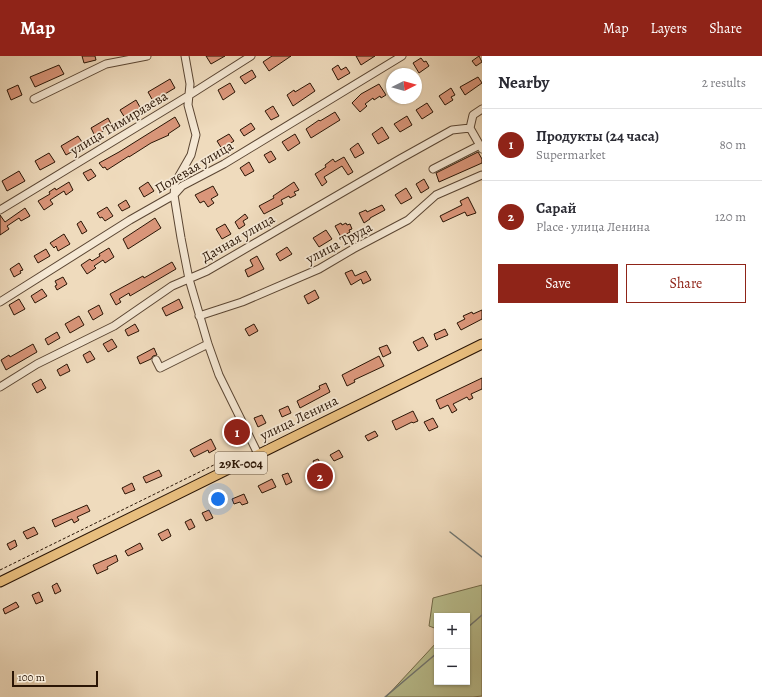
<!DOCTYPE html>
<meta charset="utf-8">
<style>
body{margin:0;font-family:Alegreya,serif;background:#f2f2f3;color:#2b2b33}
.controls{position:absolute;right:12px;bottom:12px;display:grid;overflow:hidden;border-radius:0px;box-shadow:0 1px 3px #0004}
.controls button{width:36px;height:36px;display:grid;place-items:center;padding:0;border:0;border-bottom:1px solid #e1e1e2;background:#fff;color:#2b2b33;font:20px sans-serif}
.compass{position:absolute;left:386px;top:12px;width:36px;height:36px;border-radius:50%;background:#fff;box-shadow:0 1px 3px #0004;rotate:85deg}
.scale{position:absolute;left:12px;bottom:10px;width:86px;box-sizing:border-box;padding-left:4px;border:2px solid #2a1505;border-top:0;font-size:11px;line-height:14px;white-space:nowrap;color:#2a1505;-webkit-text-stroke:3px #f5e8d4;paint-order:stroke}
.you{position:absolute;left:218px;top:443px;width:14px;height:14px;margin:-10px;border:3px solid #fff;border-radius:50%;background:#1a73e8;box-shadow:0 0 0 6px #1a73e833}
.badge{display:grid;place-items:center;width:26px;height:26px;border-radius:50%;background:#8f2418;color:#fff;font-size:13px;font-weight:700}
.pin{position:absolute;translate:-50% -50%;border:2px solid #fff;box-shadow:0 1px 4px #0006}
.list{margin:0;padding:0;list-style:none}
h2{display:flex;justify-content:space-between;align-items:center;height:52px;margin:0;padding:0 16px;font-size:17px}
h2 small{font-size:13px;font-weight:400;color:#7c7c81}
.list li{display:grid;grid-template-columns:26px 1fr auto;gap:12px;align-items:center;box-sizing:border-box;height:72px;padding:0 16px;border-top:1px solid #e1e1e2}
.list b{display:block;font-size:15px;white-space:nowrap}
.list p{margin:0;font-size:13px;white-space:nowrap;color:#7c7c81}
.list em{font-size:13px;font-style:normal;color:#7c7c81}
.actions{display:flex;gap:8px;padding:12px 16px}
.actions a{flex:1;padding:9px 0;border:1px solid #8f2418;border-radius:0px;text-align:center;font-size:14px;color:#8f2418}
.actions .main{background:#8f2418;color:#fff}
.map{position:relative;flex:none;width:482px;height:641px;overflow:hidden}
header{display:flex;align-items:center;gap:24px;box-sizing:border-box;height:56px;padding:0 20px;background:#8f2418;color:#fff}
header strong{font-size:19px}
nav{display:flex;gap:22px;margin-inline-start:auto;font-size:14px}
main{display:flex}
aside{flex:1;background:#fff}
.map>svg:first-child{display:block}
.green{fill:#bac090;stroke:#726a4a}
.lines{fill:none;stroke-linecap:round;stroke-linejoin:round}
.stream{stroke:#717773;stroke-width:1.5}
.building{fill:#da967a;stroke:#2a1505}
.minor-casing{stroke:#5b4633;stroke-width:9}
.major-casing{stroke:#2a1505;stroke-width:11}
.path{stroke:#2a1505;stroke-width:1;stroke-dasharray:3 2;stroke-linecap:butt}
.minor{stroke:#f5e8d4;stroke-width:7}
.major{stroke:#e8be7e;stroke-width:9}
.labels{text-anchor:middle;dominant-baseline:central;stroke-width:3.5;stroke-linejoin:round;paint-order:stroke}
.shield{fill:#f5e8d4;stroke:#675443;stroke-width:1}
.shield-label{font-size:13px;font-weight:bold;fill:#2a1505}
.street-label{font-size:14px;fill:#2a1505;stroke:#f5e8d4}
</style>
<header>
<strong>Map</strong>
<nav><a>Map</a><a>Layers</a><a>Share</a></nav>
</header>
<main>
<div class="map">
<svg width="482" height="641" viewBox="0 0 482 641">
<rect width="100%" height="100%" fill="#efdbbd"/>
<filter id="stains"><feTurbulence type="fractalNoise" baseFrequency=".005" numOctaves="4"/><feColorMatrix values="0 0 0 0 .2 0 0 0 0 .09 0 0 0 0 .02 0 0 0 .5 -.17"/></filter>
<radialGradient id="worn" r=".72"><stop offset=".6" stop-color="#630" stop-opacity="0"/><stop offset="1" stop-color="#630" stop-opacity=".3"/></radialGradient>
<path class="green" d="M482,529V640L473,641H386L437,586V626H467V560H437V573L429,570L433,542Z"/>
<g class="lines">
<path class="stream" d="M450,476L482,501
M467,572L482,559
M385,641L437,597"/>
</g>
<path class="building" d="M82,0H95L96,4L84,7Z
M206,0H225L211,8Z
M272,0H291L269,15L263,6Z
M356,0H375L361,9Z
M479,0L482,6L476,10L472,5Z
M421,2L424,6L426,5L429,10L419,17L413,7Z
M59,9L64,18L35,31L30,21Z
M338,9L341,14L346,11L350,17L338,24L332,13Z
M252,14L256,21L245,28L240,21Z
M478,21L482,27L465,39L460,31Z
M170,23L175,32L153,45L148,36Z
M230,27L235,36L223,44L218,34Z
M310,27L315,35L293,50L287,39L294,34L295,36Z
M379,28L386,39L381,42L380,40L374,44L373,42L365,48L367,50L360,56L352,47L361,38Z
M18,29L22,39L11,44L7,34Z
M451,32L455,39L451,41L453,44L445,49L439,40Z
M136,44L141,53L125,62L120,54Z
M427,47L433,56L422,63L416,54Z
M273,50L279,60L271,64L265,55Z
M335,56L340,64L311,82L306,73L319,64L320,65Z
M407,60L412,69L400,76L394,68Z
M175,61L180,70L168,78L169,79L151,87L129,101V100L107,114L105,111L103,112L99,107L119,96Z
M108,62L112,70L95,80L91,72Z
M251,67L255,73L244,80L240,74Z
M382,71L389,82L378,88L372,78Z
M229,78L234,85L222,93L217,85Z
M295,78L300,87L288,95L282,86Z
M78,80L84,89L66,99L61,90Z
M358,87L364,97L355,102L350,93Z
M271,95L276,103L269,107L264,99Z
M478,96L482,103V107L439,126L436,117Z
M49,97L55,106L40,114L35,105Z
M344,101L353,116L348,119L342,110L324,121L327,126L322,130L315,118L326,111L325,109L333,103L335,106Z
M249,106L254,115L245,120L240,112Z
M91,113L96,120L88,125L83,117Z
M19,115L25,125L7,135L2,125Z
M424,123L429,132L421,137L416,128Z
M69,126L73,134L66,139L64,135L50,144L53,148L44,154L38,145L50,138L49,136L55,132L56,134Z
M148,126L154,135L144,141L139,132Z
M294,126L299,134L294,136L296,139L290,142L289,140L281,144L283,148L264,158L259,150L274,142L273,140Z
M213,130L218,139L211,143L214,147L208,151L204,145L200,147L195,139Z
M406,132L412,142L401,148L395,139Z
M468,141L476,157L467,160L465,156L443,166L440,160L462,149L460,145Z
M126,144L130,151L122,155L118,149Z
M382,149L385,154L370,162V163L364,167L359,157L366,154L367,156Z
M107,151L113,160L105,165L102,161L100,162L97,157Z
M25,152L30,160L21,165L19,162L7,170L9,173L0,179V159L5,166Z
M245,158L248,162L243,165L245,169L239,173L235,166Z
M155,162L161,172L128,193L123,183Z
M81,165L87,175L82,178L77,168Z
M341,167L342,169L346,167L347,169L350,168L352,173L349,174L350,176L341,181L335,170Z
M225,168L231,178L222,183L216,173Z
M326,174L332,183L319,191L313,182Z
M64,178L70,188L58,195L56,190L54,192L50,187Z
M287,191L292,198L280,205L276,198Z
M109,192L114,201L105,207L103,204L94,210L96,212L87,218L81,209L90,203L92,205L100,200L99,198Z
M46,193L50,200L38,207L34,200Z
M257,200L264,213L248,221L245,214L253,210L250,204Z
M172,206L176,213L130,240L129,237L119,243L121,246L116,249L110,238L143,220L144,222Z
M19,207L23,214L20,215L21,217L14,221L10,213Z
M352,214L355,220L366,215L371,224L363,228L361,223L351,229L345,217Z
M63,221L67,228L57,234L55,230L57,229L55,225Z
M42,233L47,240L35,247L31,240Z
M315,234L319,242L308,248L304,240Z
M19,243L25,253L14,259L9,249Z
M179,243L183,252L166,260L162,252Z
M99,249L103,258L93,264L88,255Z
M482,254V263L461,274L457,267L465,263L463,260L472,256L473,258Z
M79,260L84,269L70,277L65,268Z
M135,268L139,275L128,280L125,274Z
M254,268L258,275L249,280L245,273Z
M445,273L448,279L436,284L434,278Z
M57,276L60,282L48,289L45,283Z
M423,281L428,290L418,295L413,286Z
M112,283L117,291L108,296L103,288Z
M33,288L37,296L6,314L1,304L9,299L10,301Z
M387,289L391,297L383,301L379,292Z
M154,292L157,299L153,300L151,303L140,308L137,301Z
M90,295L95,303L87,307L83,299Z
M379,300L384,310L354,324L355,326L347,330L342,319Z
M67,308L70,315L60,320L57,314Z
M482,322V333L471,338L473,342L469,344L467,341L453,348L457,354L452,357L448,349L440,353L436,344Z
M41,323L46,332L37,337L32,328Z
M326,327L330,336L300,352L297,345L320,333L319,330Z
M288,350L291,357L282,361L279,354Z
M413,355L418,365L413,367L412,366L396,374L392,365Z
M262,359L266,367L258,371L254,362Z
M235,362L244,382L238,384L229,364Z
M433,362L438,371L429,375L424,366Z
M375,375L378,380L368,385L365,380Z
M211,383L216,393L209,397L208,394L194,401L190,394Z
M339,394L343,401L334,405L330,399Z
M318,403L327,419L315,425L313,421L319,418L313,405Z
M159,414L162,420L146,427L143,421Z
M288,417L292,426L286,429L282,419Z
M272,423L276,431L262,437L258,430Z
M132,427L135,434L125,438L122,432Z
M244,438L248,447L242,449L240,446L234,448L232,443Z
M87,449L90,455L77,461L79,464L74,467L72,463L55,471L52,464Z
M209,454L213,462L206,465L202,457Z
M191,463L195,471L189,474L185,466Z
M34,471L38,478L27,483L23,476Z
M168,473L171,480L162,485L158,478Z
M15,484L17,490L10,494L7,488Z
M140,487L143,493L128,500L125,495Z
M116,499L118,505L107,511L108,513L97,518L93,509Z
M57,527L61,535L55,538L52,530Z
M39,536L43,545L36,548L32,539Z
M16,546L19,551L5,558L3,553Z"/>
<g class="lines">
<defs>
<path id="minor" d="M185,0L190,28L188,49L196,79L191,99L175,127L174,139L181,182L189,223L208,288L219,319L258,398
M34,43L106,8L147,0
M470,72L482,93
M433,113L480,89
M0,154L188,40L251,0
M0,246L130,164L174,139L182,130L224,108L402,0
M199,260L242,246L319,213L353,193L408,164L436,139L482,119
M156,304L160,312L208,288
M0,331L37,308L114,270L172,230L207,215L400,103L452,74L470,72L473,59L482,53"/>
<path id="major" d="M0,526L482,288"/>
</defs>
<use href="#minor" class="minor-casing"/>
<use href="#major" class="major-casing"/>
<path class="path" d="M0,514L224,404L225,407"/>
<use href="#minor" class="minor"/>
<use href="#major" class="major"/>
</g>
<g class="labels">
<rect class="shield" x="215" y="396" width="52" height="22" rx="3"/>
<g class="shield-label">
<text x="241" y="407">29К-004</text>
</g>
<g class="street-label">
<text transform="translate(119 67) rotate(-31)">улица Тимирязева</text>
<text transform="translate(194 111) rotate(-31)">Полевая улица</text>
<text transform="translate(238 182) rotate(-30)">Дачная улица</text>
<text transform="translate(339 187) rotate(-28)">улица Труда</text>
<text transform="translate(299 362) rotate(-26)">улица Ленина</text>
</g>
</g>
<rect width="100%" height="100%" filter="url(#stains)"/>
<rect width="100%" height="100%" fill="url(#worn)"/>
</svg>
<div class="controls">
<button>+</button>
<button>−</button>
</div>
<svg class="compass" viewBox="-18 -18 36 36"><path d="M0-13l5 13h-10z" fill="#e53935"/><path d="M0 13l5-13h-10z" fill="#7c7c81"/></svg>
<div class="scale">100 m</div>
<div class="you"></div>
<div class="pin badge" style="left:237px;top:376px">1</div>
<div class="pin badge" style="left:320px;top:420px">2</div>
</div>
<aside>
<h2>Nearby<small>2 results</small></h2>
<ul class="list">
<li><span class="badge">1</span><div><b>Продукты (24 часа)</b><p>Supermarket</p></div><em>80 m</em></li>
<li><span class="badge">2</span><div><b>Сарай</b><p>Place · улица Ленина</p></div><em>120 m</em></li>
</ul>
<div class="actions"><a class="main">Save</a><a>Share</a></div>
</aside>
</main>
